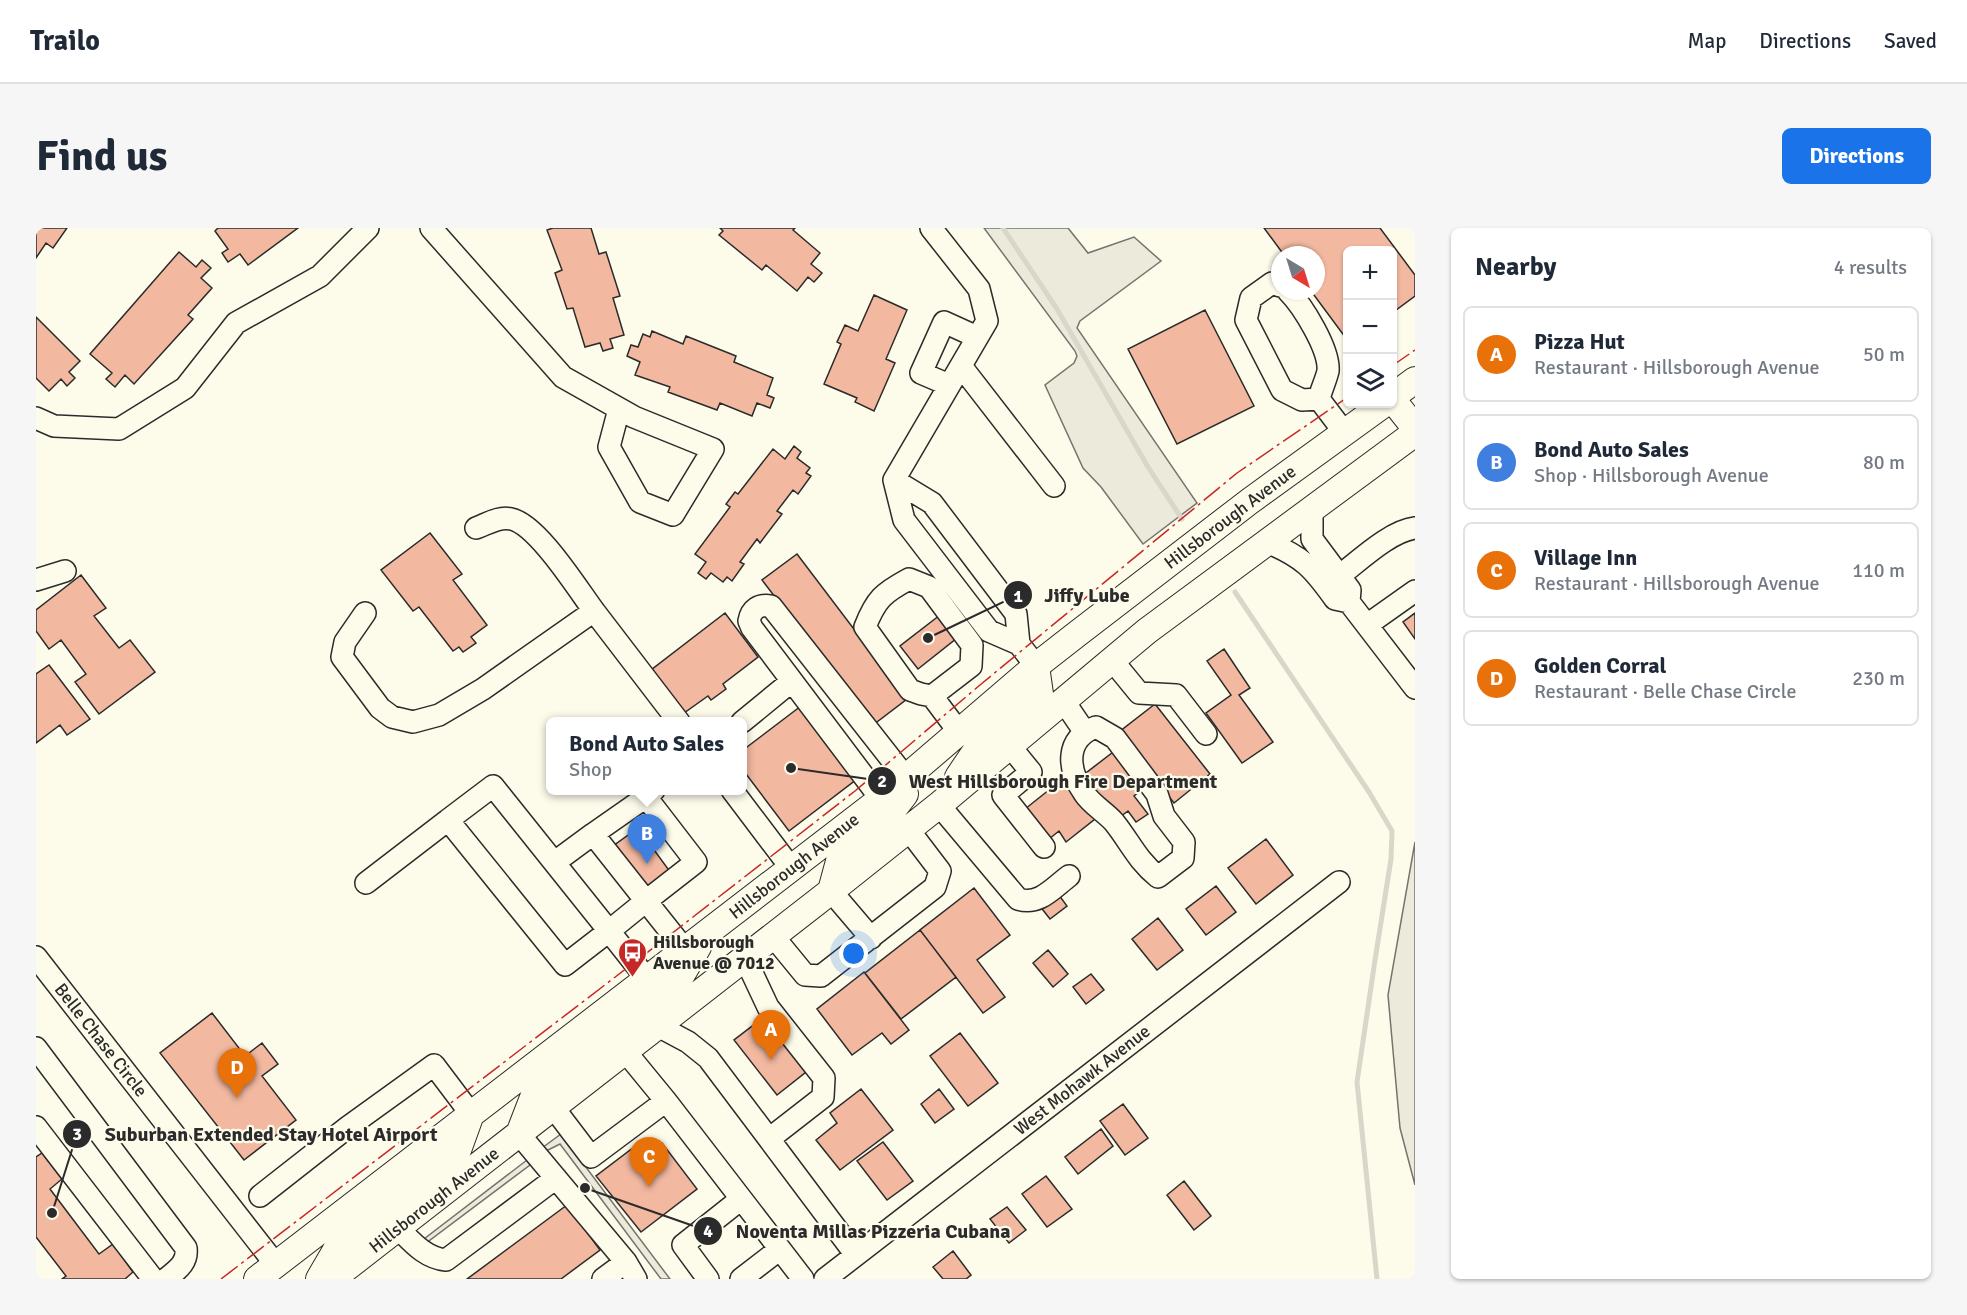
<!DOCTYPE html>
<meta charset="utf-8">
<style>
body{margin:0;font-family:Signika,sans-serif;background:#f6f6f7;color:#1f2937}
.controls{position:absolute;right:18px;top:18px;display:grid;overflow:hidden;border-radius:9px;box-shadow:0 2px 4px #0004}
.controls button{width:54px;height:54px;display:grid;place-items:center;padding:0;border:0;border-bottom:2px solid #e0e1e3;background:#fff;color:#1f2937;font:30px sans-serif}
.compass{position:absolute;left:1235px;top:18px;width:54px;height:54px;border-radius:50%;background:#fff;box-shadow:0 2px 4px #0004;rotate:142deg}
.you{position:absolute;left:818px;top:726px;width:21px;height:21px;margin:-15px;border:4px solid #fff;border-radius:50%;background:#1a73e8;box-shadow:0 0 0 9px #1a73e833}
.badge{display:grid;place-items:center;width:39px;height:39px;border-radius:50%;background:#1a73e8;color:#fff;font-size:20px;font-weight:700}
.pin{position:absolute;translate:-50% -50px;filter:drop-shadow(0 2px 3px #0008)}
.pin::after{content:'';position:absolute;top:32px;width:21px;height:18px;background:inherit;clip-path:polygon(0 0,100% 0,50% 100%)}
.popup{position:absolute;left:510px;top:489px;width:201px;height:78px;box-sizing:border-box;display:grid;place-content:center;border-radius:9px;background:#fff;filter:drop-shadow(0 2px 4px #0005);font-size:20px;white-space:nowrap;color:#747a83}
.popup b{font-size:22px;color:#1f2937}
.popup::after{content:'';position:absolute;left:50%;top:100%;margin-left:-12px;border:12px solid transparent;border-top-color:#fff}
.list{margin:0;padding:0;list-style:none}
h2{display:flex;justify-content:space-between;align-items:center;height:78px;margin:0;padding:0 24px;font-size:26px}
h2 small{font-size:20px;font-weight:400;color:#747a83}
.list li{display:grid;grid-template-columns:39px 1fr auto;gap:18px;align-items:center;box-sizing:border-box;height:96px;margin:0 12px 12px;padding:0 12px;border:2px solid #e0e1e3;border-radius:9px}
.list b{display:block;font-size:22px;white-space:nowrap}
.list p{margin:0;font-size:20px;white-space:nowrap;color:#747a83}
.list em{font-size:20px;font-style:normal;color:#747a83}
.icon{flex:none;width:33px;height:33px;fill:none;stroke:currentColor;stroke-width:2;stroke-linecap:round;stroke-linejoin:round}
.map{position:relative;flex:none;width:1379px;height:1051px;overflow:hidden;border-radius:9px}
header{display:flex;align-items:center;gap:36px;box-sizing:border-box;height:84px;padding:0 30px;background:#fff;border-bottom:2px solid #e0e1e3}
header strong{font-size:28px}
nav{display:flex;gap:33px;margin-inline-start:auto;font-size:21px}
.intro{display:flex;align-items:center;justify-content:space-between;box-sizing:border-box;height:144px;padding:0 36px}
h1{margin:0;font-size:42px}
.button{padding:15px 27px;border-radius:9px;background:#1a73e8;color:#fff;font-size:21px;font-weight:700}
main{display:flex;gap:36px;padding:0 36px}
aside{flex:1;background:#fff;border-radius:9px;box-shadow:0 2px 4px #0004}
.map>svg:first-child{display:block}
.green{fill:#ecebdb;stroke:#74746e;stroke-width:1.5}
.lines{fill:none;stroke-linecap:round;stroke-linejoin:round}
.stream{stroke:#d8d7c9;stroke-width:5}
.building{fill:#f2b8a0;stroke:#2b2b2b;stroke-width:1.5}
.minor-casing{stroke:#2b2b2b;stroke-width:24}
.major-casing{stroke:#2b2b2b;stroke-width:28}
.minor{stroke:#fdfbea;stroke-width:21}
.major{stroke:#fdfbea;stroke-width:26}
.power{stroke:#c62828;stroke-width:1.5;stroke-dasharray:21 4.5 3 4.5;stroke-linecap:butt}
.labels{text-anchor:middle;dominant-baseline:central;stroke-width:4.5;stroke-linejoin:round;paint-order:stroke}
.street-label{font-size:18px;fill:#2b2b2b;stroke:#fdfbea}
.poi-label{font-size:18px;font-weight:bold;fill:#2b2b2b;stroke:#fdfbea;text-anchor:start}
.leader{fill:none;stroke:#2b2b2b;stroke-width:2}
.callout-dot{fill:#2b2b2b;stroke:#fdfbea;stroke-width:2}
.mark-label{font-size:18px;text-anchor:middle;font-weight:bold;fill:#fff}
.callout-label{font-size:20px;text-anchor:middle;font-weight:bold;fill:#2b2b2b;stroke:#fdfbea;stroke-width:4.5;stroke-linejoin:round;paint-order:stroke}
</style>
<header>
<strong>Trailo</strong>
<nav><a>Map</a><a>Directions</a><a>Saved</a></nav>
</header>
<div class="intro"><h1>Find us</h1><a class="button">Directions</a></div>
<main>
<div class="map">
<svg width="1379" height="1051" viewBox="0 0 1379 1051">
<rect width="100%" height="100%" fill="#fdfbea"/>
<path class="green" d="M948,0H1032L1052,25L1098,9L1125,33L1044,93L1041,100L1161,275L1107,316L1065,259L1047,240L1009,157L1038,135L1041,128L1039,123Z
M1379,614V957L1364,900L1352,767Z
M525,906L634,1051H625L524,916L510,923L506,920Z
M491,932L494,937L390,1015L388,1011Z"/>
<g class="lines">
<path class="stream" d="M967,0L1021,81L1112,239L1146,291
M1199,364L1333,564L1356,603L1355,631L1339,732L1321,854L1341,1051"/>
</g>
<path class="building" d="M0,0H31L17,20L10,15L0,30Z
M182,0H262L212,37L204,26L192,34L186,25L192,21L179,3Z
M517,0H555L563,26L570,24L584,68L577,70L588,107L574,111L577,120L567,123L564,115L549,119L537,80L531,81L519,45L526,42L511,2Z
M684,0H759L757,2L784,25L775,36L786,45L778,54L772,49L761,63L730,37L726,42L683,7L687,3Z
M1228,0H1344L1379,47V68L1356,85V22H1312V113L1275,63H1280V27H1248Z
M143,24L160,39L166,32L175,40L165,50L176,60L152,87L157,91L98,156L89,147L79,159L70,151L76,145L54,126Z
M838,67L871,82L850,131L859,135L838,183L819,174L821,170L788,156L805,116L801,114L809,97L822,103Z
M1169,82L1218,178L1141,216L1092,121Z
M0,89L44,133L33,144L39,150L31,158L25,151L13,163L0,150Z
M616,103L647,116L650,108L700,128L698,134L737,150L731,167L738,170L734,180L721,175L716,188L684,175L681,182L632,164L634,159L599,147L604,134L591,128L595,117L602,119L607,106L614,109Z
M758,218L765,224L761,230L774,240L770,245L775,248L762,266L757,262L741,283L746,286L724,315L721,311L704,334L708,336L696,353L691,349L687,354L675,345L670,351L662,345L670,334L659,326L694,279L690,276L699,264L702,266L737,221L749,231Z
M394,305L426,346L417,352L451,397L435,409L440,415L427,424L423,419L417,423L383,379L377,383L345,342Z
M761,326L871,471L837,497L726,352Z
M45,347L70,380L58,388L83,420L94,412L119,444L63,486L39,454L50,446L25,412L13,421L0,403V382Z
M689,385L722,429L687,456L690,461L675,472L672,468L648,485L615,442Z
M1379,385V411L1367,394Z
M904,387L921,410L882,441L864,418Z
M1188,421L1214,460L1203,467L1237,514L1206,535L1170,485L1195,467L1171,433Z
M13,437L54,491L31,507L24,497L0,515V446Z
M1119,476L1174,546L1138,575L1083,504Z
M765,478L821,551L753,603L707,542V522Z
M1081,521L1110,559L1098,568L1112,586L1100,594L1092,583L1080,592L1046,548Z
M1028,550L1059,591L1030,614L1023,603L1013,611L989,581Z
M602,600L635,645L610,663L577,618Z
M1230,611L1257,647L1220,676L1192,640Z
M1180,658L1200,684L1170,707L1150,681Z
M938,660L974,707L941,732L969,769L947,785L884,702Z
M1020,663L1031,678L1014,691L1003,677Z
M1122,690L1147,722L1121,742L1096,711Z
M884,702L920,749L865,791L829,745Z
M1012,722L1032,746L1017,759L997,735Z
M828,744L873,802L855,816L846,805L816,827L781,781Z
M1055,746L1068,762L1050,776L1037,759Z
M176,785L209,828L226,815L242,836L226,848L260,892L208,932L124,825Z
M728,789L770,844L741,867L698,812Z
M924,805L962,855L932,878L894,828Z
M825,861L857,902L804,942L780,912L801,895L794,885Z
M903,861L918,881L899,895L885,876Z
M1087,876L1112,910L1089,927L1064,893Z
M1065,901L1077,918L1042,946L1029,929Z
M606,913L614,924L626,915L661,961L605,1004L560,948Z
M847,914L877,953L851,972L821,933Z
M6,925L26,951L14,961L63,1026L77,1016L97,1044L89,1051H26L30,1048L0,1009V929Z
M1010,948L1036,981L1011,999L986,966Z
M1148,953L1175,988L1158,1002L1131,967Z
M531,977L564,1022L525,1051H431Z
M971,979L990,1002L973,1015L954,991Z
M917,1023L935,1047L930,1051H907L897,1039Z"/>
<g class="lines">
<defs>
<path id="minor" d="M395,0L527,149L598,189L677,221L637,287L604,274L573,219L583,181
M895,0L943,61L951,93L858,252L868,292L953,403L983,416L1000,438
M1244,58L1236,55L1215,70L1210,92L1246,162L1266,172L1283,171
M1252,63C1267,78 1294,122 1292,143C1290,152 1285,162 1283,171
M925,138L1018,258
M913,157L885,145L908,94L941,109
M1283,171L1308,204
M0,190L18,198L83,201L149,160L200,95L284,48L332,0
M858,252L896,275L980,386L983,416
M1276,281V311L1314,362L1313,374L1379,460
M1231,314C1267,329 1277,340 1299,371L1313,374
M1302,349C1323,333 1354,303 1379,300
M0,352L29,343
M558,383L643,494
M329,385L309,414L306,429L344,480L356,489L377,494L403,487L447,461L558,383C541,360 501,296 475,291C463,288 451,296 440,300
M1331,397L1379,363
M1076,432L1103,465L1140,467L1170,506
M896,468L935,438L936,417L893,359L873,351C847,365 840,371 829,399L874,462L885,466L896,468L923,504
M1027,472L1048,503
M706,494L756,453
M1060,499L1079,510L1121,566L1128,588L1148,614L1147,630L1122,649C1101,632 1094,614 1078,594C1069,584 1055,576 1048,565C1031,541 1029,510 1060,499Z
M973,517L995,544L967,567L1008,619
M618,562L610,569L660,634L610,673L649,722
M696,562L755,640
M610,569L557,606L610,673L573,703L457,558L412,592L529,737L573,703L611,751
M845,571L716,400L713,393C715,381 723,376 735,378L870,550
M903,577L982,671C1003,678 1017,660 1033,648
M519,634L557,606
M330,655L412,592
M795,663L835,710
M737,708L769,747L785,748L899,659L904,643L872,601
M0,729L240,1037
M622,798L652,814L672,830L733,911L787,869L788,850L732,779L709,730
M0,820L150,1020C152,1035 141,1042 130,1051
M589,823L630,873
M517,879L555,929L630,873L767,1051
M0,899L117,1051
M483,906L590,1034L600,1051
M733,911L820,1027
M224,968L312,899L398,837L435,886
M362,1000C376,1014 389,1030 410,1032L520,950
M567,1051L590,1034
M672,1051L647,1017L705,971
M705,1051L744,1021
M789,1051L1303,654"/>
<path id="major" d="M1356,169L1379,152
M1356,171L1379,200
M922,549L943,518L1004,466L1000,438
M795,663L805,626L853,587L869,566
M483,906L500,862L645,748L662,719
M221,1051L845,571L1000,438L1041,406L1214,273L1348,176
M283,1051L304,1015L422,922L435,886
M296,1051L795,663L903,577L1111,403L1379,205"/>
</defs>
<use href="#minor" class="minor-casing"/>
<use href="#major" class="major-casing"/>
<use href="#minor" class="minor"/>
<use href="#major" class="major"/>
<path class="power" d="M1356,138L1379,122
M185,1051L621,717L819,563L944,457L1201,245L1312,169"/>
</g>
<defs>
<symbol id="bus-pin" viewBox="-11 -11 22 30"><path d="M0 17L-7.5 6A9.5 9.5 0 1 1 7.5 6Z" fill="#c62828" stroke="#fdfbea"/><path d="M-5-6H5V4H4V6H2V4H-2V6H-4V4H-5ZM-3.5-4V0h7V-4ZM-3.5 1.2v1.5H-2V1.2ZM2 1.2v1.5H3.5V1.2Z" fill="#fff"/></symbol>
</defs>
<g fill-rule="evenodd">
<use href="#bus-pin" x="580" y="708" width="33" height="45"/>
</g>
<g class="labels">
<g class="street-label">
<text transform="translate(1194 289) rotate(-37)">Hillsborough Avenue</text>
<text transform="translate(758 638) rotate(-38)">Hillsborough Avenue</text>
<text transform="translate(65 812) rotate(52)">Belle Chase Circle</text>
<text transform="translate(1046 852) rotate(-38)">West Mohawk Avenue</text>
<text transform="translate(398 972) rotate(-38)">Hillsborough Avenue</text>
</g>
<g class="poi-label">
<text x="617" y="714">Hillsborough<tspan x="617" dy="21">Avenue @ 7012</tspan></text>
</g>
</g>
<path class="leader" d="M892 410L982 367M755 540L846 553M16 985L41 906M549 960L672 1003"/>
<g class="callout-dot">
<circle cx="892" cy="410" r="6"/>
<circle cx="755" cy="540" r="6"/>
<circle cx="16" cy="985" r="6"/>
<circle cx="549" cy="960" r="6"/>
<circle cx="982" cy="367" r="15"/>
<circle cx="846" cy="553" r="15"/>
<circle cx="41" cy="906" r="15"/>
<circle cx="672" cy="1003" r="15"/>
</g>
<g class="mark-label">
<text x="982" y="374">1</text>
<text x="846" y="559">2</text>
<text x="41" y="912">3</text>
<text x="672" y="1009">4</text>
</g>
<g class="callout-label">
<text x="1051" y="374">Jiffy Lube</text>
<text x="1027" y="560">West Hillsborough Fire Department</text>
<text x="235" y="913">Suburban Extended Stay Hotel Airport</text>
<text x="837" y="1010">Noventa Millas Pizzeria Cubana</text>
</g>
</svg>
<div class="controls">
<button>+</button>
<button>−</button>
<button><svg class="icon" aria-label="layers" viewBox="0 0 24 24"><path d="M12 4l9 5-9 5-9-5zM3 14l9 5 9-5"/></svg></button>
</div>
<svg class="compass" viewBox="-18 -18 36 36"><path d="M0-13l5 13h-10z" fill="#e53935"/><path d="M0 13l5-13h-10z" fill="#747a83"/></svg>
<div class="you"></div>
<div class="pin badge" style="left:735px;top:832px;background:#e8710a">A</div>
<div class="pin badge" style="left:611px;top:636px;background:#3f7fe0">B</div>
<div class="popup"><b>Bond Auto Sales</b>Shop</div>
<div class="pin badge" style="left:613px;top:959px;background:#e8710a">C</div>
<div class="pin badge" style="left:201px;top:870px;background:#e8710a">D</div>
</div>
<aside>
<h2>Nearby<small>4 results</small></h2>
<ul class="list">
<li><span class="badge" style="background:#e8710a">A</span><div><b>Pizza Hut</b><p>Restaurant · Hillsborough Avenue</p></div><em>50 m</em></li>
<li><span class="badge" style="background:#3f7fe0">B</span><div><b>Bond Auto Sales</b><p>Shop · Hillsborough Avenue</p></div><em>80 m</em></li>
<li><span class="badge" style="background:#e8710a">C</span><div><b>Village Inn</b><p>Restaurant · Hillsborough Avenue</p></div><em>110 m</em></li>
<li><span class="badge" style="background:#e8710a">D</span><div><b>Golden Corral</b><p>Restaurant · Belle Chase Circle</p></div><em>230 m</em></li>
</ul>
</aside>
</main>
